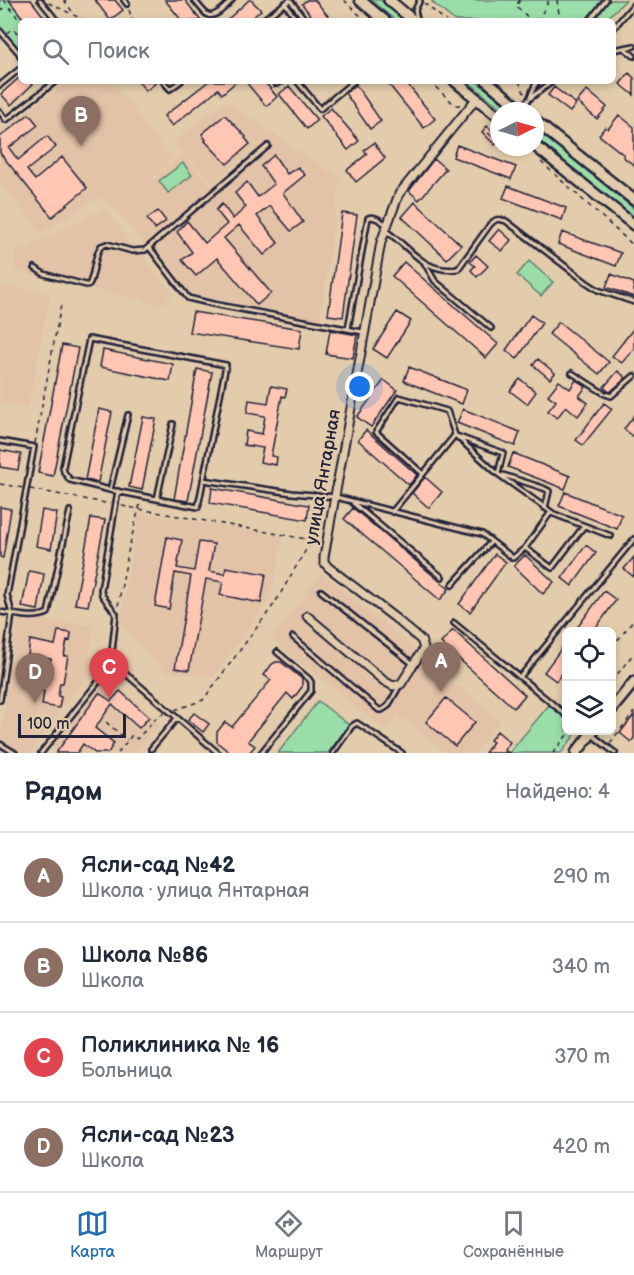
<!DOCTYPE html>
<html lang="ru">
<meta charset="utf-8">
<style>
body{margin:0;font-family:"Balsamiq Sans",sans-serif;background:#f2f2f3;color:#1f2937}
.controls{position:absolute;right:18px;bottom:18px;display:grid;overflow:hidden;border-radius:9px;box-shadow:0 3px 9px #0003}
.controls button{width:54px;height:54px;display:grid;place-items:center;padding:0;border:0;border-bottom:2px solid #e0e1e3;background:#fff;color:#1f2937;font:30px sans-serif}
.compass{position:absolute;left:490px;top:102px;width:54px;height:54px;border-radius:50%;background:#fff;box-shadow:0 3px 9px #0003;rotate:85deg}
.scale{position:absolute;left:18px;bottom:15px;width:108px;box-sizing:border-box;padding-left:6px;border:3px solid #22223b;border-top:0;font-size:16px;line-height:21px;white-space:nowrap;color:#22223b;-webkit-text-stroke:4px #e2ccab;paint-order:stroke}
.you{position:absolute;left:360px;top:387px;width:21px;height:21px;margin:-15px;border:4px solid #fff;border-radius:50%;background:#1a73e8;box-shadow:0 0 0 9px #1a73e833}
.badge{display:grid;place-items:center;width:39px;height:39px;border-radius:50%;background:#1f6fb2;color:#fff;font-size:20px;font-weight:700}
.pin{position:absolute;translate:-50% -50px;filter:drop-shadow(0 2px 3px #0008)}
.pin::after{content:'';position:absolute;top:32px;width:21px;height:18px;background:inherit;clip-path:polygon(0 0,100% 0,50% 100%)}
.list{margin:0;padding:0;list-style:none}
h2{display:flex;justify-content:space-between;align-items:center;height:78px;margin:0;padding:0 24px;font-size:26px}
h2 small{font-size:20px;font-weight:400;color:#747a83}
.list li{display:grid;grid-template-columns:39px 1fr auto;gap:18px;align-items:center;box-sizing:border-box;height:90px;padding:0 24px;border-top:2px solid #e0e1e3}
.list b{display:block;font-size:22px;white-space:nowrap}
.list p{margin:0;font-size:20px;white-space:nowrap;color:#747a83}
.list em{font-size:20px;font-style:normal;color:#747a83}
.icon{flex:none;width:33px;height:33px;fill:none;stroke:currentColor;stroke-width:2;stroke-linecap:round;stroke-linejoin:round}
.map{position:relative;flex:none;width:634px;height:753px;overflow:hidden}
.search{position:absolute;background:#fff;box-shadow:0 3px 9px #0003;left:18px;right:18px;top:18px;height:66px;display:flex;align-items:center;gap:15px;box-sizing:border-box;padding:0 21px;border-radius:9px;color:#747a83;font-size:22px}
.sheet{height:438px;background:#fff}
nav{display:flex;justify-content:space-around;align-items:center;box-sizing:border-box;height:84px;border-top:2px solid #e0e1e3;background:#fff;font-size:16px;color:#747a83}
nav a{display:grid;justify-items:center;gap:3px}
nav .on{color:#1f6fb2}
.map>svg:first-child{display:block}
.built{fill:#e2c3a8}
.green{fill:#9adda8;stroke:#5e8072;stroke-width:1.5}
.building{fill:#fec6b3;stroke:#22223b;stroke-width:1.5}
.lines{fill:none;stroke-linecap:round;stroke-linejoin:round}
.lane-casing{stroke:#22223b;stroke-width:8}
.street-casing{stroke:#22223b;stroke-width:11}
.secondary-casing{stroke:#22223b;stroke-width:14}
.path{stroke:#22223b;stroke-width:1.5;stroke-dasharray:4.5 4.5;stroke-linecap:butt}
.lane{stroke:#e2ccab;stroke-width:3}
.street{stroke:#e2ccab;stroke-width:7}
.secondary{stroke:#e2ccab;stroke-width:9}
.labels{text-anchor:middle;dominant-baseline:central;stroke-width:4.5;stroke-linejoin:round;paint-order:stroke}
.street-label{font-size:18px;fill:#22223b;stroke:#e2ccab}
</style>
<div class="map">
<svg width="634" height="753" viewBox="0 0 634 753">
<rect width="100%" height="100%" fill="#e2ccab"/>
<filter id="ink" filterUnits="userSpaceOnUse"><feTurbulence type="fractalNoise" baseFrequency=".0167" numOctaves="2"/><feDisplacementMap in="SourceGraphic" scale="12" xChannelSelector="R" yChannelSelector="G"/><feConvolveMatrix kernelMatrix="1 2 1 2 8 2 1 2 1" color-interpolation-filters="sRGB"/></filter>
<g filter="url(#ink)">
<path class="built" d="M67,81H112L172,159L136,195L182,154L212,187L272,133L340,178L320,320L189,295L117,211L100,197L40,233L0,184V132Z
M225,101L266,128L267,135L213,184L173,142Z
M104,209L173,294L161,305L16,271L14,253Z
M0,285L50,294L28,408L0,403Z
M139,513L284,536L270,598L214,677L166,672L120,623Z
M321,573L436,665L402,710L435,669L500,721L474,753H446L398,715L386,731L271,639Z
M19,617L93,626L88,673L30,753H22L0,738Z
M106,675L159,724L134,753H56L58,751L50,745Z"/>
<path class="green" d="M0,0H9L25,21H21V58L19,53L0,31Z
M371,0H380L407,21H396Z
M434,0H626L604,21H503L502,20L500,21H455L432,2Z
M467,81H476L513,111H505Z
M535,128L634,209V218L535,137Z
M183,163L192,175L168,193L159,181Z
M529,261L553,282L541,296L517,275Z
M318,701L349,725L328,753H278Z
M549,705L566,719V730L578,731L561,753H509Z"/>
<path class="building" d="M9,0H31L47,21H25Z
M95,0H115L123,10L110,20Z
M165,0H185L201,21H182Z
M249,0H251L261,10L249,21H226Z
M307,0H315L332,21H315L302,4Z
M629,73L634,78V95L620,84Z
M21,76V81H36L11,105L1,94Z
M138,81H158L146,91Z
M209,81H237L222,94L218,89L172,126L164,116Z
M245,81H264L277,97L266,106Z
M386,81H405L435,119L424,128Z
M356,85L381,121L370,129L345,93Z
M289,86L317,120L307,129L279,94Z
M554,87L576,104L570,112L548,95Z
M587,90L607,107L597,119L577,102Z
M331,108L359,141L348,150L321,116Z
M29,114L38,125L9,148L18,160L47,136L56,147L27,170L35,180L62,157L87,188L52,217L0,153V137Z
M225,115L246,137L245,138L250,144L227,164L205,141L206,140L202,134Z
M619,115L634,127V165L623,157L624,155L599,135L605,127L608,129Z
M487,126L499,137V140L495,145L482,132Z
M374,143L385,158L356,182L347,170L367,154L364,150Z
M457,145L516,167L511,179L453,157Z
M274,155L287,174L298,167L305,175L283,193L303,222L291,231L270,206L257,216L278,243L264,255L239,225L224,238L271,293L257,305L217,258L196,276L182,260L192,252L177,232L187,221L205,243L227,224L216,210L222,204L233,219L246,207L235,193L247,182L258,197L274,184L261,166Z
M434,159L446,169L419,200L409,191Z
M508,186L566,208L562,220L503,198Z
M415,202L461,245L447,259L402,217Z
M158,211L166,221L155,229L147,219Z
M342,213L357,215L343,317L328,315Z
M499,229L511,240L502,251L489,241Z
M562,232L621,253L616,266L558,244Z
M476,255L488,266L477,277L471,270L475,266L470,262Z
M404,262L498,344L486,358L392,276Z
M611,274L634,283V297L606,287Z
M193,312L302,329L299,349L189,332Z
M397,312L411,321L387,358L373,349Z
M531,315L542,323L517,359L506,350Z
M559,322L609,362L599,374L549,334Z
M634,328V348L622,363L612,356Z
M330,330L357,335L353,358L326,354Z
M62,345L78,348L53,476L38,473Z
M103,350L173,364L170,381L100,367Z
M538,359L555,373L550,379L533,365Z
M409,367L467,390L462,404L404,381Z
M197,369L212,372L188,501L174,499Z
M618,371L626,378L610,392L608,391L604,387Z
M520,379L536,392L527,404L510,391Z
M384,380L397,390L371,427L357,417Z
M576,380L586,387L579,396L588,403L578,416L566,406L557,418L548,411L556,401L548,395L559,381L570,389Z
M271,386L287,389L285,397L282,396L271,456L277,457L276,465L260,462L263,448L244,445L246,431L262,434L265,416L247,413L249,400L268,403Z
M604,403L612,409L583,445L576,440Z
M99,409L112,412L98,482L85,480Z
M463,409L520,432L515,446L457,423Z
M634,416V437L624,429Z
M143,417L156,419L142,490L129,487Z
M366,430L417,475L409,485L358,440Z
M0,450L21,454L18,470L0,467Z
M513,453L570,476L565,489L508,467Z
M425,477L442,492L429,508L412,493Z
M212,488L309,505L307,520L210,503Z
M565,492L622,515L617,529L559,506Z
M0,507L11,509L3,558L0,557Z
M353,508L449,589L440,600L344,519Z
M42,510L57,513L51,549L36,546Z
M91,518L105,520L88,606L75,604Z
M167,537L182,540L177,568L194,571L199,542L214,544L209,571L225,574L226,567L266,574L261,603L220,595L223,582L206,579L189,670L175,668L191,576L175,573L169,609L155,606Z
M586,545L596,553L572,586L562,578Z
M495,554L506,562L470,612L459,604Z
M525,555L554,582L543,594L514,566Z
M634,557V577L624,569Z
M29,571L44,574L38,610L22,607Z
M604,591L616,600L593,632H574Z
M453,630L525,695L514,708L441,643Z
M58,631L71,633L70,641L67,640L64,656H68L63,683H60L58,696L61,697L59,708L42,705L44,691L20,687L23,671L48,675L51,659L28,655L30,640L55,645Z
M567,641V667L556,681L544,672Z
M276,662H281L302,679V687L293,699L287,693L248,741L255,746L249,753H230L217,742V732L225,722L232,727L271,680L264,675L272,664Z
M120,691L149,717L139,728L112,704L95,728L114,743L108,753H95L83,744L77,753H56L99,693L111,701Z
M446,698L475,722L455,746L426,722Z
M194,713L209,724L203,732L188,720Z
M634,715V738L631,742L620,733Z
M497,731L510,742L504,750L509,753H485L493,742L490,740Z"/>
<g class="lines">
<defs>
<path id="lane" d="M40,0L57,21
M124,0L127,4
M194,0C198,4 203,12 208,15C216,18 227,5 232,0
M290,0L306,21
M285,3L297,21
M417,19L415,10L420,0
M261,21L290,0
M589,21L606,0
M613,29L634,4
M0,31L19,53L21,58
M624,48L634,56
M613,50L634,46
M163,81L170,89L181,81
M274,81L276,84L284,81
M297,81L320,109L354,81
M0,85L21,68
M530,97L535,85L538,81
M522,108L529,99L553,81
M0,112L6,120L56,81
M386,231C411,248 424,274 458,269L489,226C495,219 497,218 506,221L586,282L598,290L634,302
M149,247L188,298L213,304L363,332
M425,264L435,281L491,328
M35,268L44,274L86,285H89C95,273 93,259 101,246L107,244L132,251L145,250L268,146
M348,329L368,218C374,215 381,221 387,225
M89,339L226,365L198,507L110,490L70,480L64,472L63,467Z
M572,373L605,394L611,396L634,376
M456,436L503,453L498,474
M0,441L34,447L7,595L12,614L0,700
M422,473L376,432L399,397L447,411L455,435L498,474L554,514L611,536
M503,475L543,488L549,491L545,508
M203,480L292,493L336,497L482,534L513,558L525,548L552,568L584,526
M110,490L128,415
M157,499L173,424
M353,503L442,577
M392,512L455,435
M525,548L551,512
M452,585L491,542
M321,591L412,663
M0,612C15,614 34,620 48,613L70,511
M454,623L566,715
M293,637L379,710H382L388,706L400,685
M111,661L218,753
M520,677L634,539
M586,730L615,753
M0,744L15,753
M151,749L177,718
M41,753L107,671L111,660L116,614L102,595L101,590L118,491
M261,753L311,691V682L309,679L277,652
M333,753L352,726L357,723L402,753"/>
<path id="street" d="M307,616L384,681L393,686L401,684L424,648L421,640L395,618L328,567L324,562V557L381,242L399,194L476,99"/>
<path id="secondary" d="M360,0L385,21
M389,0L414,21
M455,81L499,117
M487,81L523,111
M535,121L634,200
M535,146L634,225
M612,709L634,682
M576,753L594,730"/>
</defs>
<use href="#lane" class="lane-casing"/>
<use href="#street" class="street-casing"/>
<use href="#secondary" class="secondary-casing"/>
<path class="path" d="M4,0L21,22
M64,0L74,14
M344,0L366,21
M520,0L516,6L532,21
M557,0L560,21
M49,3L86,21
M424,3L446,21
M129,10L133,21
M0,11L7,5
M538,21L549,0
M7,33L11,29L14,30L21,36
M429,81L455,105H461
M519,81L525,95
M488,133L498,141
M523,147L528,151
M541,162L634,246
M35,443L61,305
M0,484L23,488
M30,489L111,504
M122,506L312,540
M118,606L128,552L141,500
M612,647L634,620
M612,681L634,653
M562,706L566,702
M175,710L203,700L275,603L322,522
M106,722L127,740
M610,743L634,712
M118,753L132,735L137,739L158,716L165,713
M553,753L571,730"/>
<use href="#lane" class="lane"/>
<use href="#street" class="street"/>
<use href="#secondary" class="secondary"/>
</g>
</g>
<g class="labels">
<g class="street-label">
<text transform="translate(323 477) rotate(-80)">улица Янтарная</text>
</g>
</g>
</svg>
<div class="controls">
<button><svg class="icon" aria-label="locate" viewBox="0 0 24 24"><circle cx="12" cy="12" r="6"/><path d="M12 2v4M12 18v4M2 12h4M18 12h4"/></svg></button>
<button><svg class="icon" aria-label="layers" viewBox="0 0 24 24"><path d="M12 4l9 5-9 5-9-5zM3 14l9 5 9-5"/></svg></button>
</div>
<svg class="compass" viewBox="-18 -18 36 36"><path d="M0-13l5 13h-10z" fill="#e53935"/><path d="M0 13l5-13h-10z" fill="#747a83"/></svg>
<div class="scale">100 m</div>
<div class="you"></div>
<div class="pin badge" style="left:441px;top:692px;background:#8d6e63">A</div>
<div class="pin badge" style="left:81px;top:146px;background:#8d6e63">B</div>
<div class="pin badge" style="left:109px;top:698px;background:#e0444e">C</div>
<div class="pin badge" style="left:35px;top:703px;background:#8d6e63">D</div>
<div class="search"><svg class="icon" aria-label="search" viewBox="0 0 24 24"><circle cx="10" cy="10" r="6"/><path d="M15 15l6 6"/></svg>Поиск</div>
</div>
<section class="sheet">
<h2>Рядом<small>Найдено: 4</small></h2>
<ul class="list">
<li><span class="badge" style="background:#8d6e63">A</span><div><b>Ясли-сад №42</b><p>Школа · улица Янтарная</p></div><em>290 m</em></li>
<li><span class="badge" style="background:#8d6e63">B</span><div><b>Школа №86</b><p>Школа</p></div><em>340 m</em></li>
<li><span class="badge" style="background:#e0444e">C</span><div><b>Поликлиника № 16</b><p>Больница</p></div><em>370 m</em></li>
<li><span class="badge" style="background:#8d6e63">D</span><div><b>Ясли-сад №23</b><p>Школа</p></div><em>420 m</em></li>
</ul>
</section>
<nav>
<a class="on"><svg class="icon" aria-label="map" viewBox="0 0 24 24"><path d="M3 6l6-2 6 2 6-2v14l-6 2-6-2-6 2zM9 4v14M15 6v14"/></svg>Карта</a>
<a><svg class="icon" aria-label="directions" viewBox="0 0 24 24"><path d="M12 3l9 9-9 9-9-9zM9 14v-3h6M13 9l2 2-2 2"/></svg>Маршрут</a>
<a><svg class="icon" aria-label="saved" viewBox="0 0 24 24"><path d="M7 4h10v16l-5-4-5 4z"/></svg>Сохранённые</a>
</nav>
